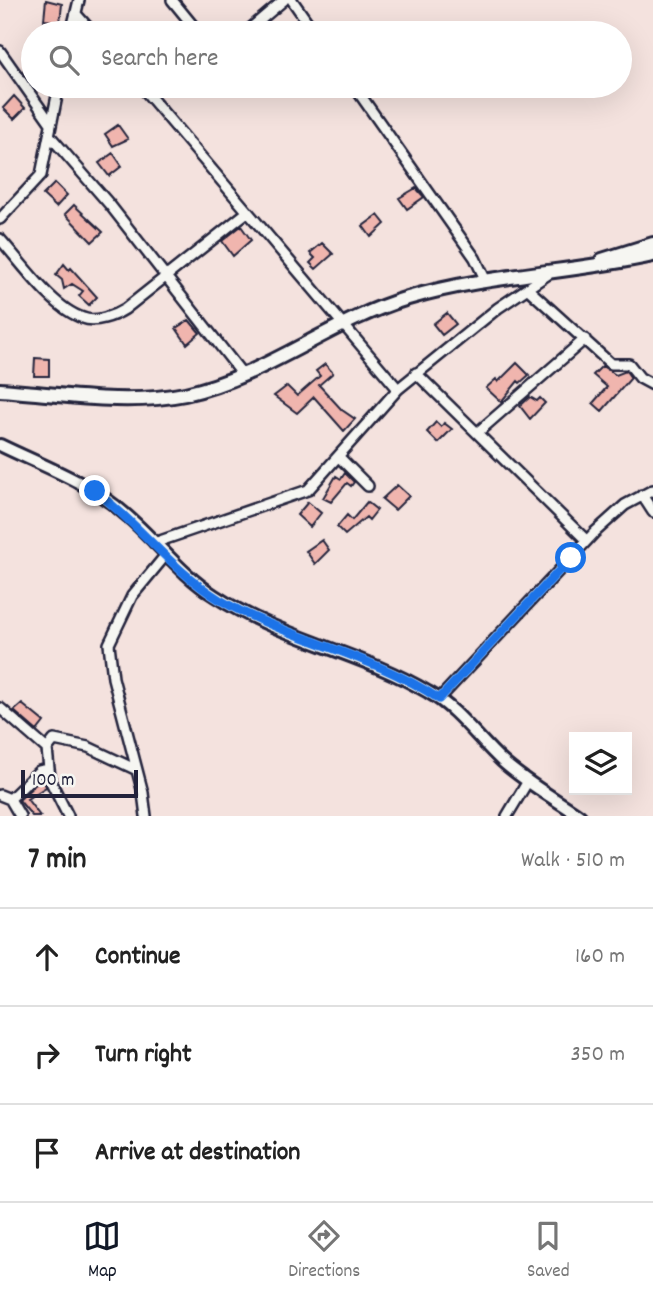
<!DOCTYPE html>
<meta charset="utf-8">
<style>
body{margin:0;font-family:Dekko,sans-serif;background:#f6f6f6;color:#222}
.controls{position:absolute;right:21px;bottom:21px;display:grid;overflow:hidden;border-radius:0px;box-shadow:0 7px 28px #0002}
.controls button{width:63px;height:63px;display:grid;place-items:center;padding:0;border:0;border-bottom:2px solid #e0e0e0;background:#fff;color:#222;font:35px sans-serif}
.scale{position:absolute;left:21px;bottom:18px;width:117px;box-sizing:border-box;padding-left:7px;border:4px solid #22223b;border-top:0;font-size:19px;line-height:24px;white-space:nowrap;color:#22223b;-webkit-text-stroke:5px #f6f6f2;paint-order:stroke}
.stop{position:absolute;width:21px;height:21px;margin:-16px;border:5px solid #1a73e8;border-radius:50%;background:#fff}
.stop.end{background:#1a73e8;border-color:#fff;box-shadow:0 2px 7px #0008}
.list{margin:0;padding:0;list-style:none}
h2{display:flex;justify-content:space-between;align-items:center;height:91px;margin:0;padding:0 28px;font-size:30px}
h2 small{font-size:23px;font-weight:400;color:#767676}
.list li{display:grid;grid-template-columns:46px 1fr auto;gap:21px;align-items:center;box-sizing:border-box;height:98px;padding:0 28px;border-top:2px solid #e0e0e0}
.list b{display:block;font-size:26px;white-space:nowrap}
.list em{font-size:23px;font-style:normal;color:#767676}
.icon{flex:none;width:38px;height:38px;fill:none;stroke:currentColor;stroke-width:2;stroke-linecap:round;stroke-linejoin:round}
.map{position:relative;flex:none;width:653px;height:816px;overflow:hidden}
.search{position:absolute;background:#fff;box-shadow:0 7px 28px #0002;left:21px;right:21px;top:21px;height:77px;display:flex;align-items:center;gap:18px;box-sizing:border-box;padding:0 24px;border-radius:38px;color:#767676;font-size:26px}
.sheet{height:385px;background:#fff}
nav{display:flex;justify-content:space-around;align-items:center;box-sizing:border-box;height:98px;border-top:2px solid #e0e0e0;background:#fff;font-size:19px;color:#767676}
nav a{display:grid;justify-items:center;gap:4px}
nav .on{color:#111827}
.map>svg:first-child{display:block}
.building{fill:#f0b5ae;stroke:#22223b;stroke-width:2}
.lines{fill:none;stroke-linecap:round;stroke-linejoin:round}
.minor-casing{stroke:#22223b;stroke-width:14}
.tertiary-casing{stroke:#22223b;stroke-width:16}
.secondary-casing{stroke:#22223b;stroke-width:18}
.minor{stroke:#f6f6f2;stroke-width:9}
.tertiary{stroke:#f6f6f2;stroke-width:10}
.secondary{stroke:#f6f6f2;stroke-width:12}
.route{stroke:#1a73e8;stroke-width:9}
</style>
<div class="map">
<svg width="653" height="816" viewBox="0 0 653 816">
<rect width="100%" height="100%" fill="#f4e2de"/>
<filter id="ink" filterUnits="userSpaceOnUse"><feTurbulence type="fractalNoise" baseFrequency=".0143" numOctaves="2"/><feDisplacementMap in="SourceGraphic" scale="14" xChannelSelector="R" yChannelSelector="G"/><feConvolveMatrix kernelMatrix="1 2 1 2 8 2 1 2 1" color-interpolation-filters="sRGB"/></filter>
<g filter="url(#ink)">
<path class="building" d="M46,0L62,4L60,22L44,20Z
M14,96L25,108L14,119L3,108Z
M118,125L128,139L113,146L105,134Z
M113,153L122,166L109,176L99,163Z
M55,183L67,195L56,207L43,195Z
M416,188L424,197L407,209L399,198Z
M74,205L103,232L92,242L65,214Z
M378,215L385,224L371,237L363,226Z
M241,226L251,240L233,256L222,241Z
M322,243L333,254L316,269L310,263L315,258L310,253Z
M64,264L69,270L71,268L97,297L89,305L79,296L83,291L72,284L64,289L62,280L56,275Z
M447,313L456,324L442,335L433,324Z
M189,320L200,333L187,344L176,328Z
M35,358L49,359V376H34Z
M517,363L529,375L520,383L518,381L501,402L486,388L496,379L498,382Z
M325,364L333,373L319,385L342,410L355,419L344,431L314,397L297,413L274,396L287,386L297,396L320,376L316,371Z
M602,366L616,375L626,371L631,378L602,411L593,403L607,387L593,375Z
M530,397L537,401L540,398L545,403L530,419L520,406Z
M436,422L441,427L444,423L452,429L438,443L427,432Z
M345,473L354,482L351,486L347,483L331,502L323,498L336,476L341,479Z
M397,485L409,496L395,510L382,499Z
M308,502L321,513L310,527L297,515Z
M367,502L377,510L369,520L366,517L345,535L337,527L347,515L352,520Z
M322,540L329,550L315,564L306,551Z
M22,704L44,722L37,731L14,711Z
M43,777L46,787L27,799L40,816H32L19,800Z"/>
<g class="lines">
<defs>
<path id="minor" d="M172,0L199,33
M292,0L315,33
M76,14L93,33
M71,33L79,0
M245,33L284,0
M0,51L50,122
M141,86L398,389
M354,86L475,258L486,281
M50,136L110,205L243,375
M0,219L41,175L59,86
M0,239C21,262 53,309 83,318C95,323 114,316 125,309L246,213
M527,288L611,364H629L640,378L653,385
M416,373L586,540
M477,433L585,339
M340,458L368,486
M642,495L653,512
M154,543L308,490L398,389L498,308L550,273
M439,699L595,532L625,505L653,490
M0,708L47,749
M49,769L51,782L68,816
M0,795L10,799L20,816
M10,799L39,771L49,769L47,749L54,740L88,747L137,770
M146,816L143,793L113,678L109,644L132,596L165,556
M507,816L528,781"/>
<path id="tertiary" d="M0,445C43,466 89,482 125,514C157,541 180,574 215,596C281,639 361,652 428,692C458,709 477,738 502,761C525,782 554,798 580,816"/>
<path id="secondary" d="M602,260L653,244
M0,390C59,394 126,406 185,394C265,377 330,321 408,298C488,274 572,273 653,255"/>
</defs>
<use href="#minor" class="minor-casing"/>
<use href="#tertiary" class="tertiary-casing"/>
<use href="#secondary" class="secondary-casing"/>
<use href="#minor" class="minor"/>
<use href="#tertiary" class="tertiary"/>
<use href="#secondary" class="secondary"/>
</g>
</g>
<g class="lines" filter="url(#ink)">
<path class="route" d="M95,491C139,524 172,571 220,600C289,640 373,654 439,699L571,558"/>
</g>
</svg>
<div class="controls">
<button><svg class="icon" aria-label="layers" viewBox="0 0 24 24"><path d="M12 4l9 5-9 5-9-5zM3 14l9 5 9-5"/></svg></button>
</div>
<div class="scale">100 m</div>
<div class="stop" style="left:571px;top:558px"></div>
<div class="stop end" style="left:95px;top:491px"></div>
<div class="search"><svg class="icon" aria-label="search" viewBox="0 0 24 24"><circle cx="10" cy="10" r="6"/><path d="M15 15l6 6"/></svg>Search here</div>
</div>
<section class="sheet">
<h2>7 min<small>Walk · 510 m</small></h2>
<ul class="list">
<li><svg class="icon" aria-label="ahead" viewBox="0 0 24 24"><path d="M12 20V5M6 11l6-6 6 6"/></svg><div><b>Continue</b></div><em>160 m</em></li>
<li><svg class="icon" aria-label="right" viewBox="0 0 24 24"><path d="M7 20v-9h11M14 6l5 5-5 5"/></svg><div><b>Turn right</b></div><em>350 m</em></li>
<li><svg class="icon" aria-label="arrive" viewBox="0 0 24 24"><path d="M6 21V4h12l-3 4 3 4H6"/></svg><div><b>Arrive at destination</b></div></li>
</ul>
</section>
<nav>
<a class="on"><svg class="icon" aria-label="map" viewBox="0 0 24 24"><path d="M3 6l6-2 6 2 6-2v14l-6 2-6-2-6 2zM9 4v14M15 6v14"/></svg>Map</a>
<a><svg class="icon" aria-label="directions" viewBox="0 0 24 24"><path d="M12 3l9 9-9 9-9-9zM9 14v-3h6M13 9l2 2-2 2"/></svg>Directions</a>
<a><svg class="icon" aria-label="saved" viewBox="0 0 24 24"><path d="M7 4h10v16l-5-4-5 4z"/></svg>Saved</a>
</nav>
